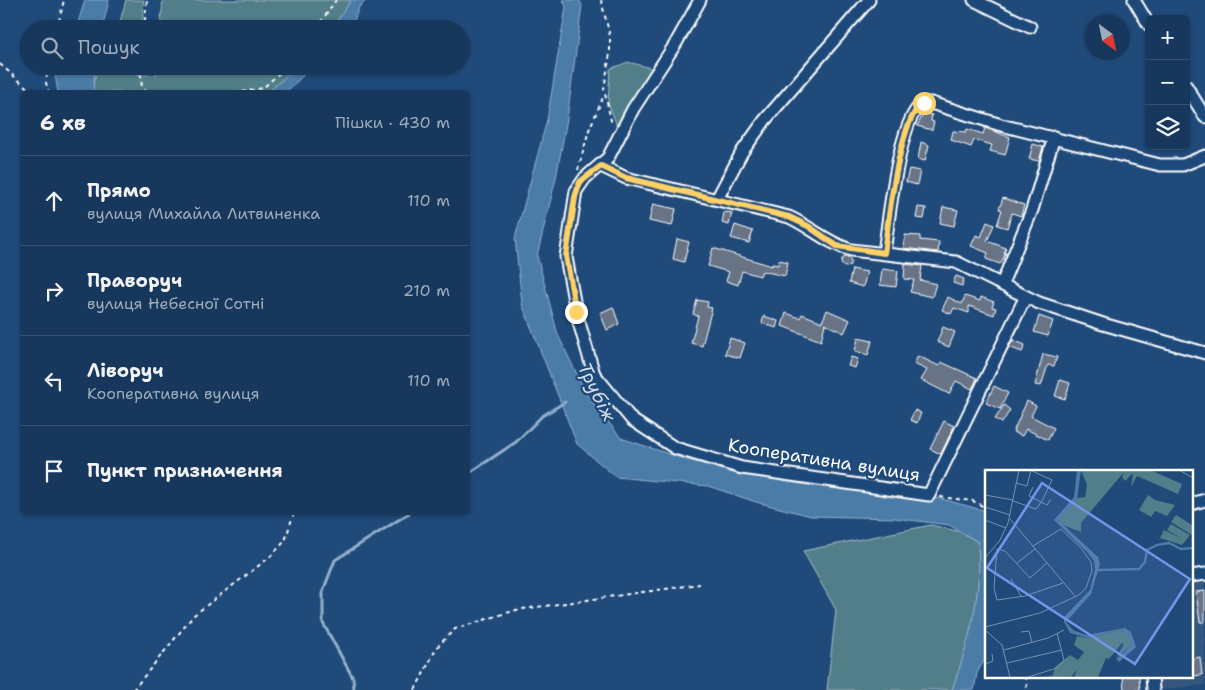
<!DOCTYPE html>
<html lang="uk">
<meta charset="utf-8">
<style>
body{margin:0;font-family:"Shantell Sans",sans-serif;background:#244365;color:#f1f3f6}
.controls{position:absolute;right:15px;top:15px;display:grid;overflow:hidden;border-radius:8px;box-shadow:0 1px 4px #0004}
.controls button{width:45px;height:45px;display:grid;place-items:center;padding:0;border:0;border-bottom:1px solid #365272;background:#17385c;color:#f1f3f6;font:25px sans-serif}
.compass{position:absolute;left:1085px;top:15px;width:45px;height:45px;border-radius:50%;background:#17385c;box-shadow:0 1px 4px #0004;rotate:147deg}
.stop{position:absolute;width:15px;height:15px;margin:-11px;border:4px solid #ffd166;border-radius:50%;background:#fff}
.stop.end{background:#ffd166;border-color:#fff;box-shadow:0 1px 5px #0008}
.list{margin:0;padding:0;list-style:none}
h2{display:flex;justify-content:space-between;align-items:center;height:65px;margin:0;padding:0 20px;font-size:21px}
h2 small{font-size:16px;font-weight:400;color:#9eacbb}
.list li{display:grid;grid-template-columns:32px 1fr auto;gap:15px;align-items:center;box-sizing:border-box;height:90px;padding:0 20px;border-top:1px solid #365272}
.list b{display:block;font-size:19px;white-space:nowrap}
.list p{margin:0;font-size:16px;white-space:nowrap;color:#9eacbb}
.list em{font-size:16px;font-style:normal;color:#9eacbb}
.icon{flex:none;width:28px;height:28px;fill:none;stroke:currentColor;stroke-width:2;stroke-linecap:round;stroke-linejoin:round}
.map{position:relative;flex:none;width:1205px;height:690px;overflow:hidden}
.search{position:absolute;background:#17385c;box-shadow:0 1px 4px #0004;left:20px;top:20px;width:450px;height:55px;display:flex;align-items:center;gap:12px;box-sizing:border-box;padding:0 18px;border-radius:28px;color:#9eacbb;font-size:19px}
.panel{position:absolute;background:#17385c;box-shadow:0 1px 4px #0004;left:20px;top:90px;width:450px;height:425px;border-radius:8px}
.map>svg:first-child{display:block}
.built{fill:#35567e}
.green{fill:#517e88;stroke:#a8bec4}
.water{fill:#4c7ba8;stroke:#94b0cb}
.lines{fill:none;stroke-linecap:round;stroke-linejoin:round}
.stream{stroke:#94b0cb;stroke-width:3}
.building{fill:#677386;stroke:#fff}
.minor-casing{stroke:#fff;stroke-width:15}
.path{stroke:#fff;stroke-width:2;stroke-dasharray:4 4;stroke-linecap:butt}
.minor{stroke:#1f4a7a;stroke-width:11}
.route{stroke:#ffd166;stroke-width:6}
.labels{text-anchor:middle;dominant-baseline:central;stroke-width:4.5;stroke-linejoin:round;paint-order:stroke}
.street-label{font-size:18px;fill:#fff;stroke:#1f4a7a}
.water-label{font-size:19px;font-style:italic;fill:#d2dee9;stroke:#1f4a7a}
.inset-river{fill:none;stroke:#4c7ba8;stroke-width:2.5}
.inset-road{fill:none;stroke:#7992af;stroke-width:1}
.view{fill:#7795e8;fill-opacity:0.15;stroke:#7795e8;stroke-width:2.5}
.inset-edge{fill:none;stroke:#fff;stroke-width:2.5}
</style>
<div class="map">
<svg width="1205" height="690" viewBox="0 0 1205 690">
<rect width="100%" height="100%" fill="#1f4a7a"/>
<filter id="ink" filterUnits="userSpaceOnUse"><feTurbulence type="fractalNoise" baseFrequency=".02" numOctaves="2"/><feDisplacementMap in="SourceGraphic" scale="10" xChannelSelector="R" yChannelSelector="G"/><feConvolveMatrix kernelMatrix="1 2 1 2 8 2 1 2 1" color-interpolation-filters="sRGB"/></filter>
<g filter="url(#ink)">
<path class="built" d="M1205,579V685L1160,690L1158,676H1191V581Z"/>
<path class="green" d="M126,0H144L142,29H118Z
M163,0H351L332,29H160Z
M628,62L659,70L617,146L616,123L608,103L610,69Z
M100,66H138V75H156L157,66H298L268,92H93L92,84Z
M931,525L961,532L978,542C982,596 970,639 952,690H827L836,610L803,551Z"/>
<path class="water" d="M85,0H109L102,29H76Z
M351,0H367L359,7L351,29H332Z
M563,0H579L582,5L567,119L556,178L537,256L558,335L587,395L621,438L687,460L741,473L806,485L942,499L986,511V657L977,673L974,690H952C970,639 982,596 978,542L949,525L894,518L811,516L756,502L708,486L616,477L577,444L522,304L515,238L547,120L566,7Z
M56,66H95L93,92H58L54,69Z
M298,66H313L286,92H268Z"/>
<g class="lines">
<path class="stream" d="M468,474L516,442L542,416L565,402
M354,690L353,678L323,623V591L335,560L411,512"/>
</g>
<path class="building" d="M924,113L932,115L931,121L934,122L932,130L917,126Z
M985,128L1010,137L1005,155L990,151L992,145L974,140L971,147L951,140L953,131L966,132L967,129L983,134Z
M921,142L929,145L925,161L918,159Z
M1033,144L1043,147L1039,161L1029,159Z
M909,169L920,171L917,185L906,182Z
M1003,198L1024,205L1021,216L1012,213L1007,228L997,225L1002,210L999,209Z
M653,204L676,209L672,226L649,221Z
M918,207L926,208L924,219L916,218Z
M943,207L958,210L954,226L940,223Z
M724,212L732,213L729,225L722,223Z
M987,222L994,225L987,241L1006,248L1004,253H1006L1000,264L986,259L988,253L971,246L976,235L981,237Z
M735,225L753,231L749,243L731,238Z
M905,235L920,236V240L939,242L938,252L903,248Z
M677,239L689,242L684,262L673,259Z
M713,248L772,266V264L778,265L779,260L788,262L785,276L762,271L760,276L742,271L738,285L726,281L729,272L708,266Z
M841 262a5 5 0 1 1 10 0a5 5 0 1 1-10 0Z
M905,264L922,266L920,280L936,284L932,297L910,292L914,280L904,279Z
M852,269L867,272L863,287L849,283Z
M882,269L898,271L896,287L880,285Z
M956,276L964,279L962,286L953,283Z
M965,296L980,301L981,297L994,302L992,307L996,308L994,315L969,306V313L954,308L951,314L942,310L948,297L962,304Z
M697,300L708,302L707,307L712,308L702,346L691,343L698,316L693,314Z
M613,307L619,324L607,330L600,313Z
M827,310L850,320L844,333L825,324L821,341L782,326L786,313L800,318L802,314L822,322Z
M764,316L778,321L776,328L762,323Z
M1039,316L1053,321L1048,336L1034,332Z
M943,327L955,332L949,347L937,342Z
M730,338L745,343L740,358L725,354Z
M858,338L872,341L868,355L855,351Z
M1013,340L1025,345L1022,352L1009,347Z
M1043,354L1057,357L1054,366L1048,365L1041,386L1035,385Z
M918,356L939,366L941,362L977,378L972,389L956,381L949,394L921,380L927,370L914,364Z
M851,357L858,359L855,368L848,366Z
M1060,380L1070,383L1065,399L1055,396Z
M994,386L1008,393L1000,409L986,403Z
M1027,401L1036,406L1031,416L1054,428L1048,440L1026,429L1022,436L1013,432Z
M1004,405L1010,410L1002,423L995,419Z
M915,410L921,413L917,423L910,420Z
M944,421L954,426L941,454L930,449Z
M1205,591V622H1200L1196,592Z
M1200,657L1202,675L1191,676V659Z
M1123,676H1139L1140,690H1124Z"/>
<g class="lines">
<defs>
<path id="minor" d="M700,0L676,43L633,109L608,158L585,178L576,191L566,257L576,312L594,374L632,420L675,448L742,468L929,495L1025,298
M974,0L1030,27
M1134,0L1149,25
M1186,86L1205,117
M601,166L626,178L789,217C811,227 827,243 851,250L956,262L1039,303L1103,324L1205,353
M717,199L742,152L765,120L869,0
M884,253C888,226 899,112 924,103H931L1001,125L1160,165H1183L1205,156
M1002,284L1032,210L1054,137
M1191,504L1205,500
M1191,576L1205,574
M1152,676L1153,690"/>
</defs>
<use href="#minor" class="minor-casing"/>
<path class="path" d="M601,0L610,36V53L604,89L612,125
M57,29L64,0
M144,29L147,0
M316,29L336,0
M0,64L32,92
M48,66L46,83L49,92
M140,66L142,88L147,92
M242,92L263,88L287,66
M578,170L589,130L604,95
M940,497L973,501L986,508
M1025,676L1027,690
M133,690L194,615L270,557L285,541L294,512
M415,690L437,647L455,629L516,610L700,584"/>
<use href="#minor" class="minor"/>
</g>
</g>
<g class="lines" filter="url(#ink)">
<path class="route" d="M576,312L566,256L575,197L580,182L601,166L626,178L789,217L808,226L837,246L884,253C888,226 899,113 924,103"/>
</g>
<g class="labels">
<g class="street-label">
<text transform="translate(824 460) rotate(9)">Кооперативна вулиця</text>
</g>
<g class="water-label">
<text transform="translate(597 392) rotate(64)">Трубіж</text>
</g>
</g>
<g transform="translate(985 470)">
<rect width="208" height="208" fill="#1f4a7a"/>
<path d="M96,0H165L197,14L193,24L152,6L146,17L148,3L140,11L137,7L139,2L96,53V62L78,55L73,50L92,28L100,27L102,15ZM163,25L170,30L190,35L182,46L170,41L166,47L154,40ZM191,45L207,55V65L186,52ZM186,54L205,65L197,75L175,68L179,60L198,69L182,60ZM133,160L143,163L147,175L131,188L139,174L137,173L124,189L121,188L113,207H89L92,200L86,207H62L68,205L70,197L85,185L93,190L99,182L89,175L92,166L103,168Z" fill="#517e88"/>
<path d="M92,0H96L92,30L73,50L113,87L115,94L106,124L81,152L88,160L101,165L140,158L146,162L151,177L134,192L131,189L147,175L143,163L133,160L103,168L85,163L79,152V147L105,120L110,99L109,91L103,83L69,50L89,27Z" fill="#4c7ba8"/>
<path class="inset-river" d="M113,100L154,99L160,92L162,80L172,75L184,73L196,79L208,78"/>
<path class="inset-road" d="M194,0L208,8M31,13L42,16L46,0M48,17L44,26L62,35L66,29M0,25L28,30M28,31L51,39L57,31L67,10L45,0M0,37L25,45M25,49L90,126M0,50L21,58M12,79L9,118L12,130L40,126L78,113M12,79L20,81L45,108L62,93M0,88L15,70L23,53L34,0M32,93L50,79M26,109L36,126M0,157L55,143L94,125L101,118L107,101L106,92L96,78L76,59L48,76M0,160L17,175L25,207M36,162L44,161L47,172M19,180L63,168L79,160M22,193L77,180M0,194L8,191L7,184M43,207L72,198L79,190L72,163"/>
<path class="view" d="M57,13L205,109L150,194L2,98Z"/>
<rect width="208" height="208" class="inset-edge"/>
</g>
</svg>
<div class="controls">
<button>+</button>
<button>−</button>
<button><svg class="icon" aria-label="layers" viewBox="0 0 24 24"><path d="M12 4l9 5-9 5-9-5zM3 14l9 5 9-5"/></svg></button>
</div>
<svg class="compass" viewBox="-18 -18 36 36"><path d="M0-13l5 13h-10z" fill="#e53935"/><path d="M0 13l5-13h-10z" fill="#9eacbb"/></svg>
<div class="stop" style="left:924px;top:103px"></div>
<div class="stop end" style="left:576px;top:312px"></div>
<div class="search"><svg class="icon" aria-label="search" viewBox="0 0 24 24"><circle cx="10" cy="10" r="6"/><path d="M15 15l6 6"/></svg>Пошук</div>
<section class="panel">
<h2>6 хв<small>Пішки · 430 m</small></h2>
<ul class="list">
<li><svg class="icon" aria-label="ahead" viewBox="0 0 24 24"><path d="M12 20V5M6 11l6-6 6 6"/></svg><div><b>Прямо</b><p>вулиця Михайла Литвиненка</p></div><em>110 m</em></li>
<li><svg class="icon" aria-label="right" viewBox="0 0 24 24"><path d="M7 20v-9h11M14 6l5 5-5 5"/></svg><div><b>Праворуч</b><p>вулиця Небесної Сотні</p></div><em>210 m</em></li>
<li><svg class="icon" aria-label="left" viewBox="0 0 24 24"><path d="M17 20v-9H6M10 6l-5 5 5 5"/></svg><div><b>Ліворуч</b><p>Кооперативна вулиця</p></div><em>110 m</em></li>
<li><svg class="icon" aria-label="arrive" viewBox="0 0 24 24"><path d="M6 21V4h12l-3 4 3 4H6"/></svg><div><b>Пункт призначення</b></div></li>
</ul>
</section>
</div>
